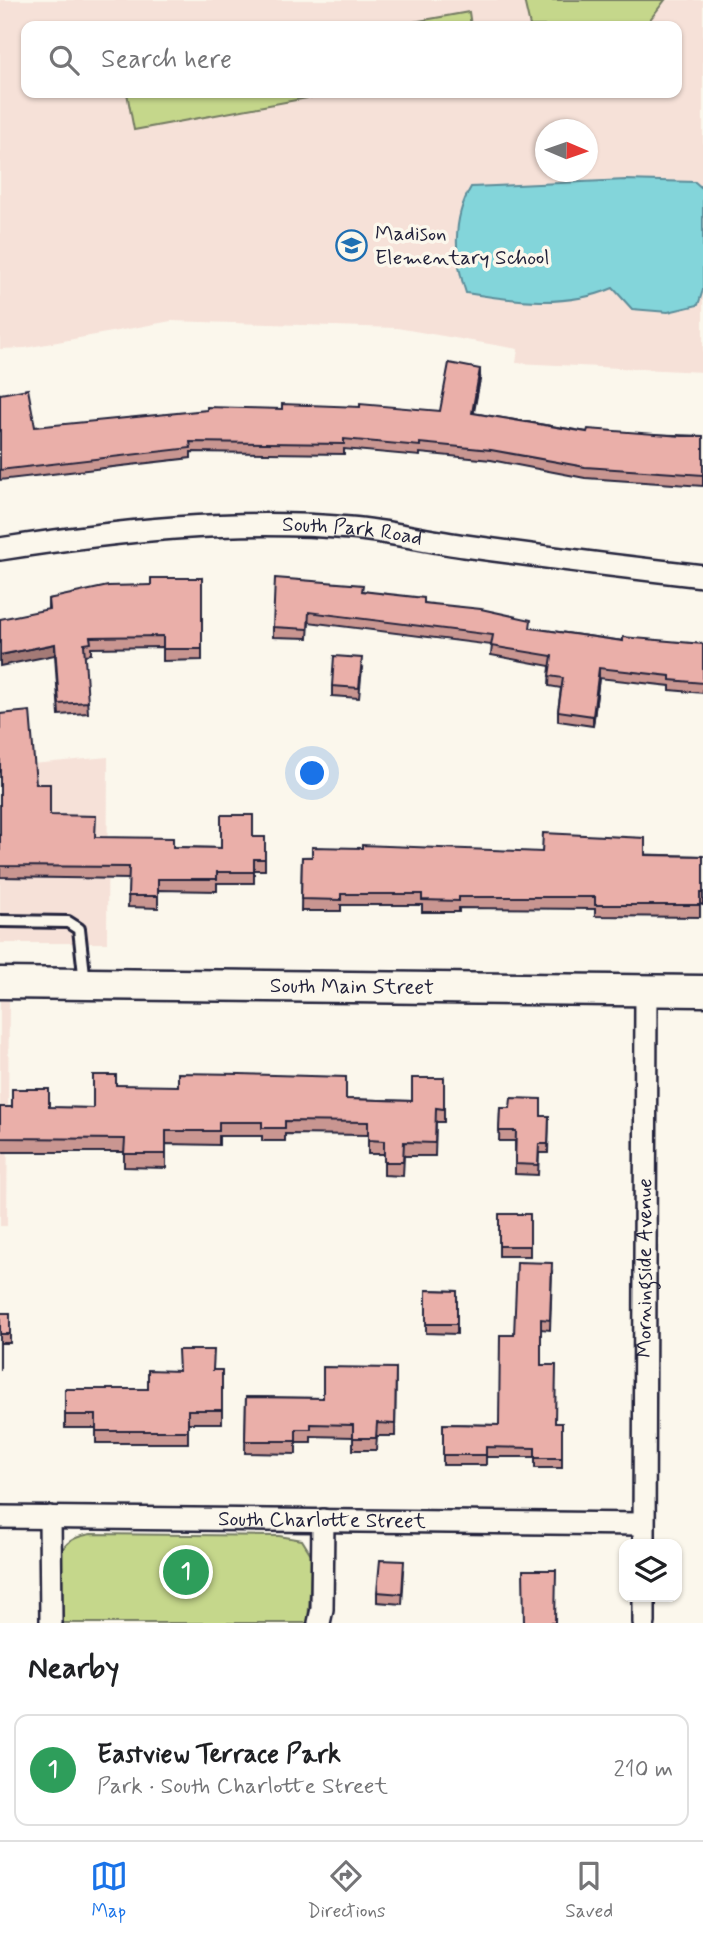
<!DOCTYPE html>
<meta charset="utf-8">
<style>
body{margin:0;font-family:Mynerve,sans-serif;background:#f6f6f6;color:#202124}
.controls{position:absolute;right:21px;bottom:21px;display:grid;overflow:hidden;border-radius:14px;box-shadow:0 2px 5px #0004}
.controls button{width:63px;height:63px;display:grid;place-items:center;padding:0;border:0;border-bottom:2px solid #e0e0e0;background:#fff;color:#202124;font:35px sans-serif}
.compass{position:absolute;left:535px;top:119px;width:63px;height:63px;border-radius:50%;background:#fff;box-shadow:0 2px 5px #0004;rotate:92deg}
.you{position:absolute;left:313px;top:774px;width:24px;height:24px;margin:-18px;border:5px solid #fff;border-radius:50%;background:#1a73e8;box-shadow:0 0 0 10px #1a73e833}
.badge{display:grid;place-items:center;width:46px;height:46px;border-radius:50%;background:#1a73e8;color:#fff;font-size:23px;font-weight:700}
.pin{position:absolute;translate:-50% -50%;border:4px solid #fff;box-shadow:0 2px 7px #0006}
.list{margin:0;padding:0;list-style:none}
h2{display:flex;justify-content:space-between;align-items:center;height:91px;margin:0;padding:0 28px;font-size:30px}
h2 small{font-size:23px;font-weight:400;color:#757577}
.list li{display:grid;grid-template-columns:46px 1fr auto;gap:21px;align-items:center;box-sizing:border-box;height:112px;margin:0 14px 14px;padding:0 14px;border:2px solid #e0e0e0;border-radius:14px}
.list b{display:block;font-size:26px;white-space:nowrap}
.list p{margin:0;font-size:23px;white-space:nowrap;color:#757577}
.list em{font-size:23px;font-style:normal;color:#757577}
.icon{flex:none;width:38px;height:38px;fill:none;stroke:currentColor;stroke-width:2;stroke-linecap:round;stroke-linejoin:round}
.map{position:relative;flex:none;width:703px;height:1623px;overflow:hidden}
.search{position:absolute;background:#fff;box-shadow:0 2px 5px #0004;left:21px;right:21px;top:21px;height:77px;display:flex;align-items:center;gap:18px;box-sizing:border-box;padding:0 24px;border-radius:14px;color:#757577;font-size:26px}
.sheet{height:217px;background:#fff}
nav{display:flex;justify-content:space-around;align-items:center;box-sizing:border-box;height:98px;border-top:2px solid #e0e0e0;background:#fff;font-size:19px;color:#757577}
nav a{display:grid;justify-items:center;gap:4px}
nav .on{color:#1a73e8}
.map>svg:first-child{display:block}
.built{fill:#f6e1d8;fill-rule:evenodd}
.green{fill:#c5d78b;stroke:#747c63;stroke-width:2}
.water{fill:#83d5da;stroke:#5c8d9a;stroke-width:2}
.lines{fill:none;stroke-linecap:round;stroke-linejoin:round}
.service-casing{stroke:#22223b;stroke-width:16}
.minor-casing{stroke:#22223b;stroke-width:26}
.secondary-casing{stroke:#22223b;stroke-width:35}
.service{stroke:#fbf7ec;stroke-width:10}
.minor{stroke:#fbf7ec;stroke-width:21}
.secondary{stroke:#fbf7ec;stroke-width:30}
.wall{fill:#c99691;stroke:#22223b;stroke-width:2}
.shaded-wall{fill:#a47a76;stroke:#22223b;stroke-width:2}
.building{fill:#eaafa9;stroke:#22223b;stroke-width:2}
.labels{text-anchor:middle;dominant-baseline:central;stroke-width:7;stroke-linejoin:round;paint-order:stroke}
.poi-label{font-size:21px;fill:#22223b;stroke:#fbf7ec;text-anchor:start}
.street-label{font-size:21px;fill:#22223b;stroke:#fbf7ec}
</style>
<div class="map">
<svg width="703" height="1623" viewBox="0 0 703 1623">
<rect width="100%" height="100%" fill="#fbf7ec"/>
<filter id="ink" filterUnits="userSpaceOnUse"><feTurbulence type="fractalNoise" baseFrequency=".0143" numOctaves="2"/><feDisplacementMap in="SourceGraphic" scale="14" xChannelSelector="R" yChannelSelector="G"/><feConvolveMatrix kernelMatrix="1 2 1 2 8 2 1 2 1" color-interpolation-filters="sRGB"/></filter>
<g filter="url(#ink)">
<path class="built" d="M0,0H703V372L516,363L518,349L397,328L171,321L25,348L0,349ZM26,26H677V93H26ZM546,130H588V172H546Z
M108,757L107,943H0V767Z
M0,1000H9L7,1226H0Z"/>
<path class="green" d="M524,0H665L645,26H530Z
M469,12L471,26H391Z
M127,93H334L134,130Z
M91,1534L279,1536L302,1540L312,1556L308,1623H62C59,1611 56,1560 62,1550C69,1539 79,1536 91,1534Z"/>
<path class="water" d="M626,180L695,182L703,189V290L698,305L668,312L632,309L613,288C567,308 515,301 466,293C454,259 452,219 471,187Z"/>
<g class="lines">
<defs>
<path id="service" d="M0,921L68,922L79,929L85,983"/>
<g id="minor">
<path id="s1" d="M0,549C116,531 233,518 350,528C388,531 427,541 465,546C544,557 624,567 703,576"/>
<path id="s2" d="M0,1517L643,1524"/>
<path d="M50,1517L51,1623"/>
<path id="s3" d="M644,1544L646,990"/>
<path d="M644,1597V1623"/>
<path d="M319,1623L322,1609L323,1520"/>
</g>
<g id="secondary">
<path id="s4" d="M0,983L703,991"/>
</g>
</defs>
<use href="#service" class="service-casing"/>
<use href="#minor" class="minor-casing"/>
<use href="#secondary" class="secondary-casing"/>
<use href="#service" class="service"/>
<use href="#minor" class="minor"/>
<use href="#secondary" class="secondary"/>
</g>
<path class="wall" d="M480,379L473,413L587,432L703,436V486L585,478L491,460L420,453V456L344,449V454L191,452V458L0,480V394L35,427L282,409L440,411Z
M202,578V660L163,661V647L91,648V654L84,655L88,713L59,715L55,655L48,609V599Z
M363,591L424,603L531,628L623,641L703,644V693L670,690V686L599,678L593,726L558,721V711L561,688L549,686L550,666L491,655L492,645L309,622L308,638L273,637V627Z
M362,668L359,698L332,696V686Z
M0,714L36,784L50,815L95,837L173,847L221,848L253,837H265V870H254V883H217V891L158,890V908L128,907L129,879L0,877Z
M542,852L703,856V905L700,904V917L595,916V909L459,908V912H422V905H341V911H301L302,857Z
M444,1078V1122H436L435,1156H404L403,1176L384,1175V1154H368V1135L285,1134V1141H262V1136H219V1145L166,1144V1168L124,1167V1152H0V1107L93,1108L116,1085L346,1099L412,1101Z
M500,1108H510L541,1116H549L548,1153H539L538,1175L515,1174V1141H499Z
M499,1214H530V1256H499Z
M552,1273L550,1330L541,1329V1365L555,1423H562V1468H535V1457H486V1465H443V1424L499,1425L514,1335Z
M426,1290L457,1291V1334L426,1333Z
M0,1313H10V1343H0V1370Z
M396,1368L395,1436H377L376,1450H353V1437L311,1436V1442H296V1454L245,1453L246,1397L323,1398Z
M214,1370H222V1423H188V1443H96V1428H65V1389H148Z
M404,1571L402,1604L377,1602V1592Z"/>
<path class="shaded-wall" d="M480,369V379L472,423V413Z
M55,644V655L0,666V655Z
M599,668V678L593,726V716Z"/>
<path class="building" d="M449,363L480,369L472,413L587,432L588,429L682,436H703V475L585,467L491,450L420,443V446L344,439V444L190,442L191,448L0,470V394L28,389L35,427L207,410V407L282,409V404L360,407V404L440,411Z
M151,578H202V649H163V636L90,637L91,643L84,644L88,702L59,704L55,644L0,655V619L49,609L48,599L108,586L151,585Z
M275,578L363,585L362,591L424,598V603L481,609L531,620L530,628L623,641V637L703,644V683L670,680V676L599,668L593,716L558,711L563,678L549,676L552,656L491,646L493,635L309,612L308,629L273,627Z
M334,656L362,658L359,688L332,686Z
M30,711L36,784H50V815L96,816L95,837L173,838V847L221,848V815H253V837H265V859H254V872H217V879H158V896H128L129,867L0,866V714Z
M543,833L645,838V855L703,856V893H700V905H595V897H459V901L422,900V894H341V900L301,899L302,857H312V847L362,848V845L542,852Z
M178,1073L240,1074L346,1077V1099L412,1101V1078H444V1109L436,1108L435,1143L404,1142L403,1162H384V1141L368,1140V1122L285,1121V1128H262V1122H219V1131H166V1154H124L125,1139L0,1138V1107H12V1089H49V1107L93,1108V1075H116V1085L178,1086Z
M511,1098L541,1099V1116H549L548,1144H539L538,1165L515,1164L516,1131H499L500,1108H510Z
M499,1214H530V1246H499Z
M517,1262L552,1263L550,1320L541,1319V1365H556L555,1423H562V1458H535V1448L486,1447V1455H443V1424L499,1425L500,1335H514Z
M426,1290L457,1291V1324H426Z
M0,1313H10V1334H0V1361Z
M178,1350H214L213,1370H222V1410H188V1431H96V1415H65V1389H148V1370L179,1371Z
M323,1367L396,1368L395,1424L377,1423L376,1438H353V1425L311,1424V1429H296V1441H245L246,1397L323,1398Z
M380,1560L404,1561L402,1594L377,1592Z
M523,1570H556L555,1623H524Z"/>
</g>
<defs>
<symbol id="school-ring" viewBox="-11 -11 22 22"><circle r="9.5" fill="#fbf7ec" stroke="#1f6fb2" stroke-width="1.5"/><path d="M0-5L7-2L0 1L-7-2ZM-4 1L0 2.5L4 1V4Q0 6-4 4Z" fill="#1f6fb2"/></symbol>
</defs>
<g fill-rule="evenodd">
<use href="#school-ring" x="334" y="228" width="35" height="35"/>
</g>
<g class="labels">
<g class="poi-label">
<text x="375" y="234">Madison<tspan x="375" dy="24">Elementary School</tspan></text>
</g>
<g class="street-label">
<text stroke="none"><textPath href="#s1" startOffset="354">South Park Road</textPath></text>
<text stroke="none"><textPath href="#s4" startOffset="352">South Main Street</textPath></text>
<text stroke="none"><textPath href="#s3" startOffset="276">Morningside Avenue</textPath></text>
<text stroke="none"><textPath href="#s2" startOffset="322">South Charlotte Street</textPath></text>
</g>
</g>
</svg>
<div class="controls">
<button><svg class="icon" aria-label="layers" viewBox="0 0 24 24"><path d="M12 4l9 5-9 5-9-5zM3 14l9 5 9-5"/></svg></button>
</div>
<svg class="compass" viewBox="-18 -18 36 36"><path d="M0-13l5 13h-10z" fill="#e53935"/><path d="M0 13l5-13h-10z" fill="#757577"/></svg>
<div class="you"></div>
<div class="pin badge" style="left:186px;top:1572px;background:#2e9e5b">1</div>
<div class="search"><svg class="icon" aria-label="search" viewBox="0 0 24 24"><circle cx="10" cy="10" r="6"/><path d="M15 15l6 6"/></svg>Search here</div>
</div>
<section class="sheet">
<h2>Nearby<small></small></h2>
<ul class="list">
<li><span class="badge" style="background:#2e9e5b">1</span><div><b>Eastview Terrace Park</b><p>Park · South Charlotte Street</p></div><em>210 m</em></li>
</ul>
</section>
<nav>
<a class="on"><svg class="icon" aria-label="map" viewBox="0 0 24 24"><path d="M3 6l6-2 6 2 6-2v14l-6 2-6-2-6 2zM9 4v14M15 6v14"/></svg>Map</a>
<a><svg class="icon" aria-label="directions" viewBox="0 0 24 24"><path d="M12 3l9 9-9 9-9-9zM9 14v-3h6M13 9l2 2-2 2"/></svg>Directions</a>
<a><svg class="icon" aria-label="saved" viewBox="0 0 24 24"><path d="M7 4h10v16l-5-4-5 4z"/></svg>Saved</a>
</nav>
